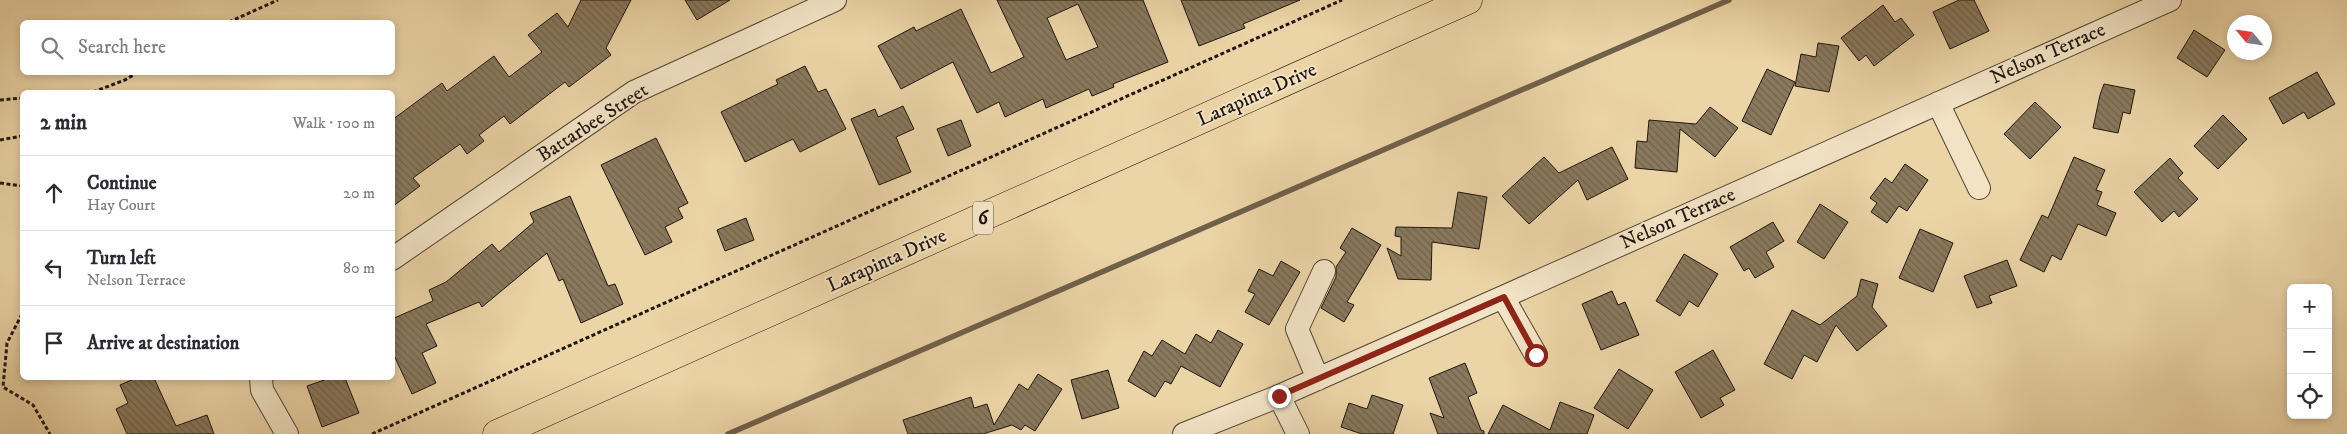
<!DOCTYPE html>
<meta charset="utf-8">
<style>
body{margin:0;font-family:"IM FELL DW Pica",serif;background:#f7f7f7;color:#2b2b33}
.controls{position:absolute;right:15px;bottom:15px;display:grid;overflow:hidden;border-radius:8px;box-shadow:0 2px 8px #0003}
.controls button{width:45px;height:45px;display:grid;place-items:center;padding:0;border:0;border-bottom:1px solid #e1e1e2;background:#fff;color:#2b2b33;font:25px sans-serif}
.compass{position:absolute;left:2227px;top:15px;width:45px;height:45px;border-radius:50%;background:#fff;box-shadow:0 2px 8px #0003;rotate:299deg}
.stop{position:absolute;width:15px;height:15px;margin:-11px;border:4px solid #8f2418;border-radius:50%;background:#fff}
.stop.end{background:#8f2418;border-color:#fff;box-shadow:0 1px 5px #0008}
.list{margin:0;padding:0;list-style:none}
h2{display:flex;justify-content:space-between;align-items:center;height:65px;margin:0;padding:0 20px;font-size:21px}
h2 small{font-size:16px;font-weight:400;color:#7c7c81}
.list li{display:grid;grid-template-columns:32px 1fr auto;gap:15px;align-items:center;box-sizing:border-box;height:75px;padding:0 20px;border-top:1px solid #e1e1e2}
.list b{display:block;font-size:19px;white-space:nowrap}
.list p{margin:0;font-size:16px;white-space:nowrap;color:#7c7c81}
.list em{font-size:16px;font-style:normal;color:#7c7c81}
.icon{flex:none;width:28px;height:28px;fill:none;stroke:currentColor;stroke-width:2;stroke-linecap:round;stroke-linejoin:round}
.map{position:relative;flex:none;width:2347px;height:434px;overflow:hidden}
.search{position:absolute;background:#fff;box-shadow:0 2px 8px #0003;left:20px;top:20px;width:375px;height:55px;display:flex;align-items:center;gap:12px;box-sizing:border-box;padding:0 18px;border-radius:8px;color:#7c7c81;font-size:19px}
.panel{position:absolute;background:#fff;box-shadow:0 2px 8px #0003;left:20px;top:90px;width:375px;height:290px;border-radius:8px}
.map>svg:first-child{display:block}
.lines{fill:none;stroke-linecap:round;stroke-linejoin:round}
.stream{stroke:#70614a;stroke-width:5.5}
.building{fill:url(#building-back-hatch);stroke:#1f160e;fill-rule:evenodd}
.minor-casing{stroke:#524634;stroke-width:24}
.major-casing{stroke:#1f160e;stroke-width:29}
.path{stroke:#1f160e;stroke-width:3;stroke-dasharray:4 2.5;stroke-linecap:butt}
.minor{stroke:#f2e3c5;stroke-width:22}
.major{stroke:#ebd4a6;stroke-width:28}
.route{stroke:#8f2418;stroke-width:6}
.labels{text-anchor:middle;dominant-baseline:central;stroke-width:4;stroke-linejoin:round;paint-order:stroke}
.shield{fill:#f2e3c5;stroke:#5e5445;stroke-width:1}
.shield-label{font-size:19px;font-weight:bold;fill:#1f160e}
.street-label{font-size:20px;fill:#1f160e;stroke:#f2e3c5}
</style>
<div class="map">
<svg width="2347" height="434" viewBox="0 0 2347 434">
<defs>
<pattern id="building-back-hatch" width="6" height="6" patternUnits="userSpaceOnUse" patternTransform="scale(1.25)"><rect width="6" height="6" fill="#89795d"/><path d="M-1 5l2 2M0 0l6 6M5-1l2 2" fill="none" stroke="#6f624b"/></pattern>
</defs>
<rect width="100%" height="100%" fill="#ebd4a6"/>
<filter id="stains"><feTurbulence type="fractalNoise" baseFrequency=".004" numOctaves="4"/><feColorMatrix values="0 0 0 0 .2 0 0 0 0 .09 0 0 0 0 .02 0 0 0 .5 -.17"/></filter>
<radialGradient id="worn" r=".72"><stop offset=".6" stop-color="#630" stop-opacity="0"/><stop offset="1" stop-color="#630" stop-opacity=".3"/></radialGradient>
<g class="lines">
<path class="stream" d="M728,434L1729,0"/>
</g>
<path class="building" d="M581,0H631L606,48L611,55L569,87L565,82L510,124L504,116L479,135L484,141L467,154L460,144L413,178L420,186L392,207V120L442,83L447,91L494,56L509,77L542,52L528,35L557,13L568,27Z
M685,0H730L697,20Z
M997,0H1143L1168,62L1113,84L1114,87L1092,96L1089,89L1046,108L1043,99L1005,117L999,102L977,113L953,62L901,89L878,46L914,27L916,31L961,9L991,73L1024,57ZM1078,4L1098,47L1066,60L1047,18Z
M1181,0H1300L1243,24L1245,28L1199,46Z
M1959,0H1974L1989,31L1950,49L1933,12Z
M1883,5L1895,22L1901,18L1914,35L1874,66L1866,55L1859,61L1841,38Z
M2194,30L2225,50L2207,77L2177,58Z
M1818,43L1839,46L1829,92L1795,86L1801,54L1816,57Z
M805,66L818,92L826,89L846,129L800,152L793,139L745,162L721,112L778,84L776,80Z
M1767,69L1795,82L1771,135L1742,121Z
M2317,72L2335,104L2308,119L2304,112L2283,124L2269,98Z
M2104,84L2135,90L2130,114L2123,112L2118,133L2093,128L2100,95Z
M2035,102L2061,127L2030,159L2004,134Z
M903,106L914,129L896,137L911,172L879,185L851,119L875,109L878,117Z
M1710,107L1738,128L1715,157L1680,129L1677,172L1635,168L1637,141L1647,142L1649,120L1696,124Z
M2223,115L2247,139L2218,169L2194,146Z
M961,120L971,146L948,156L937,129Z
M656,138L688,203L678,208L683,218L665,227L672,242L645,255L601,165Z
M1612,147L1628,179L1587,200L1578,180L1529,224L1502,196L1544,157L1559,173Z
M2074,157L2105,170L2096,190L2102,192L2097,205L2116,213L2106,236L2078,224L2061,260L2052,255L2044,272L2020,260L2042,215L2048,218Z
M2170,158L2183,173L2178,178L2198,199L2179,217L2174,211L2162,222L2134,192Z
M1905,164L1928,180L1907,211L1899,206L1887,223L1871,212L1877,203L1870,198L1885,178L1892,183Z
M1458,192L1487,197L1479,249L1432,242L1431,280L1398,279L1387,248L1401,256V237L1395,236L1396,227L1452,228Z
M570,196L608,286L615,284L623,304L581,323L563,279L559,281L547,253L482,307L479,302L426,324L437,346L422,353L436,383L412,394L392,351V319L433,301L429,290L446,282L492,244L499,252L534,222L530,213Z
M1820,204L1848,222L1824,259L1797,242Z
M746,218L754,240L725,251L717,230Z
M1773,222L1784,241L1766,252L1774,267L1755,278L1749,268L1744,271L1730,247Z
M1352,228L1381,245L1347,302L1354,305L1344,322L1321,308L1336,277V267L1346,252L1340,248Z
M1920,229L1953,243L1933,292L1899,278Z
M1684,254L1718,274L1698,307L1689,301L1680,316L1656,301Z
M2007,260L2017,286L1989,296L1992,303L1977,308L1964,276Z
M1281,261L1300,272L1269,325L1245,312L1255,294L1248,291L1259,269L1273,276Z
M1861,279L1878,284L1872,307L1887,326L1857,351L1836,325L1817,362L1804,355L1792,379L1764,364L1792,310L1820,325L1857,296Z
M1612,291L1618,305L1625,302L1639,335L1601,350L1582,304Z
M1218,330L1243,344L1220,387L1181,366L1171,384L1165,381L1155,397L1128,381L1144,351L1152,356L1162,340L1185,354L1196,334L1211,343Z
M1713,350L1735,390L1720,398L1724,405L1701,418L1675,372Z
M1465,363L1477,393L1468,397L1481,430L1484,431V434H1438L1430,413L1444,418L1429,378Z
M1619,369L1653,390L1628,429L1594,408Z
M1108,370L1119,408L1082,419L1071,380Z
M1038,374L1062,389L1035,431L1025,425L1021,430L1012,425L983,434H908L903,420L971,397L974,408L987,404L994,425L1019,384L1028,390Z
M136,378H154L176,426L207,415L214,434H127L116,409L128,403L120,385Z
M330,378H345L359,413L322,427L307,386Z
M1372,395L1403,405L1393,434H1362L1341,427L1349,403L1367,409Z
M1560,402L1594,415L1587,434H1488L1503,405L1550,430Z"/>
<g class="lines">
<defs>
<path id="minor" d="M1938,103L1979,188
M392,259L634,92L835,0
M1503,297L1536,355
M261,378L262,390L287,434
M1318,379L1297,329L1324,271
M1279,396L1298,434
M1184,434L1279,396L1503,297L2170,0"/>
<path id="major" d="M497,434L1468,0"/>
</defs>
<use href="#minor" class="minor-casing"/>
<use href="#major" class="major-casing"/>
<path class="path" d="M229,22L278,0
M93,92L125,80L138,72
M0,100L22,98
M0,140L22,136
M0,183L22,186
M22,314L7,343L3,387L33,405L50,434
M372,434L1342,0"/>
<use href="#minor" class="minor"/>
<use href="#major" class="major"/>
</g>
<g class="lines">
<path class="route" d="M1279,396L1504,297L1536,355"/>
</g>
<g class="labels">
<rect class="shield" x="973" y="201.5" width="20" height="33" rx="4"/>
<g class="shield-label">
<text x="983" y="218">6</text>
</g>
<g class="street-label">
<text transform="translate(2048 54) rotate(-24)">Nelson Terrace</text>
<text transform="translate(1257 95) rotate(-24)">Larapinta Drive</text>
<text transform="translate(593 123) rotate(-33)">Battarbee Street</text>
<text transform="translate(1678 219) rotate(-24)">Nelson Terrace</text>
<text transform="translate(887 261) rotate(-24)">Larapinta Drive</text>
</g>
</g>
<rect width="100%" height="100%" filter="url(#stains)"/>
<rect width="100%" height="100%" fill="url(#worn)"/>
</svg>
<div class="controls">
<button>+</button>
<button>−</button>
<button><svg class="icon" aria-label="locate" viewBox="0 0 24 24"><circle cx="12" cy="12" r="6"/><path d="M12 2v4M12 18v4M2 12h4M18 12h4"/></svg></button>
</div>
<svg class="compass" viewBox="-18 -18 36 36"><path d="M0-13l5 13h-10z" fill="#e53935"/><path d="M0 13l5-13h-10z" fill="#7c7c81"/></svg>
<div class="stop" style="left:1536px;top:355px"></div>
<div class="stop end" style="left:1279px;top:396px"></div>
<div class="search"><svg class="icon" aria-label="search" viewBox="0 0 24 24"><circle cx="10" cy="10" r="6"/><path d="M15 15l6 6"/></svg>Search here</div>
<section class="panel">
<h2>2 min<small>Walk · 100 m</small></h2>
<ul class="list">
<li><svg class="icon" aria-label="ahead" viewBox="0 0 24 24"><path d="M12 20V5M6 11l6-6 6 6"/></svg><div><b>Continue</b><p>Hay Court</p></div><em>20 m</em></li>
<li><svg class="icon" aria-label="left" viewBox="0 0 24 24"><path d="M17 20v-9H6M10 6l-5 5 5 5"/></svg><div><b>Turn left</b><p>Nelson Terrace</p></div><em>80 m</em></li>
<li><svg class="icon" aria-label="arrive" viewBox="0 0 24 24"><path d="M6 21V4h12l-3 4 3 4H6"/></svg><div><b>Arrive at destination</b></div></li>
</ul>
</section>
</div>
